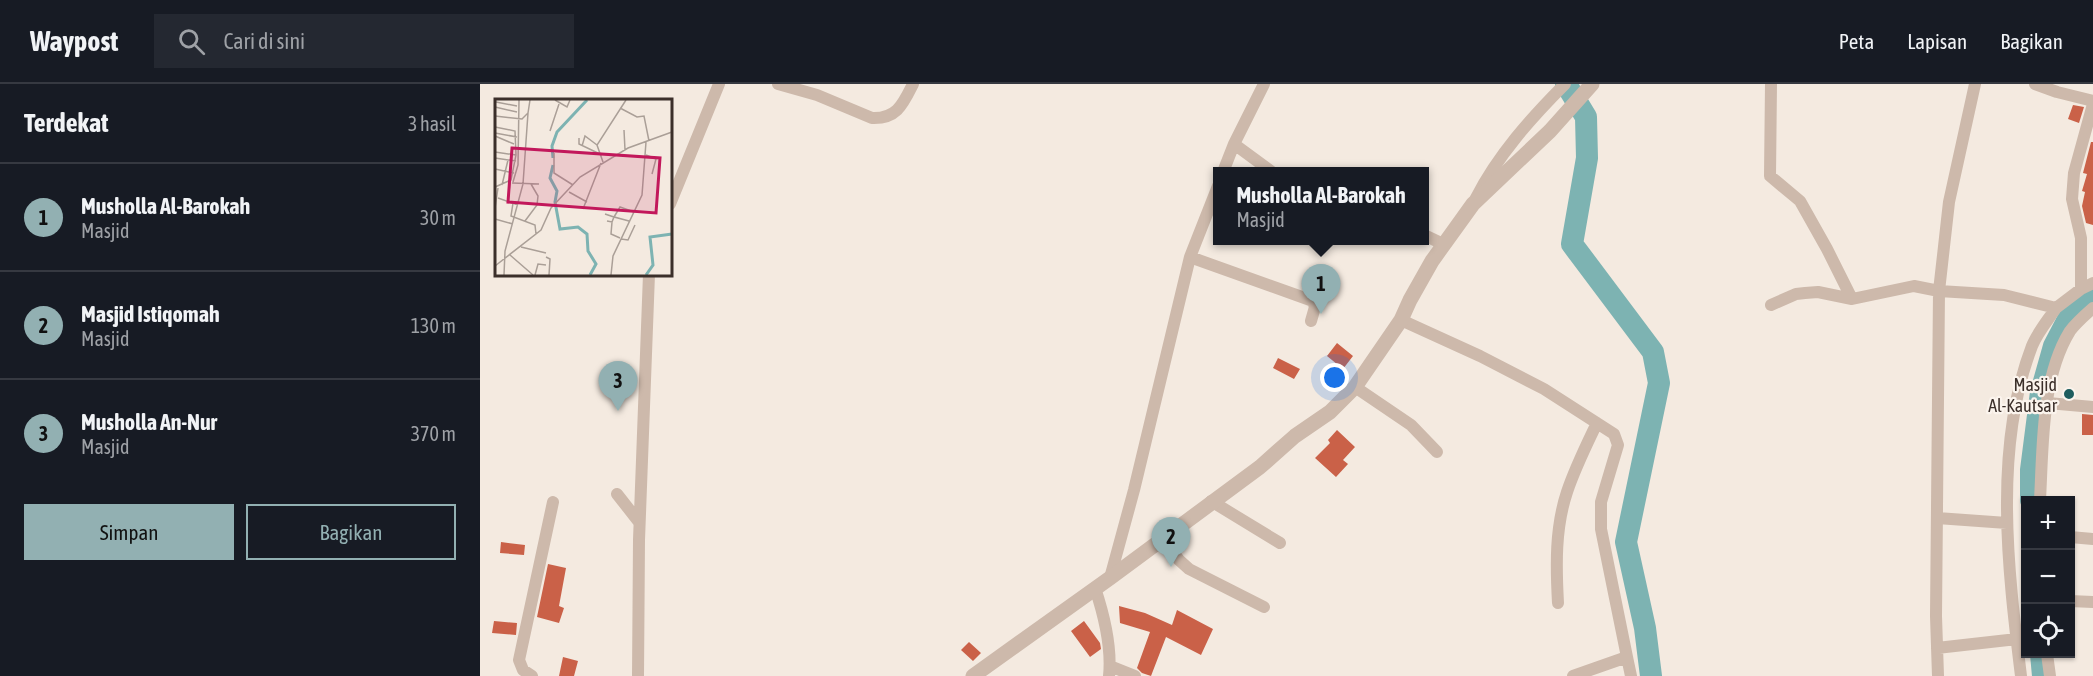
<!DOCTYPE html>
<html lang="id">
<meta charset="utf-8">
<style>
body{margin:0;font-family:"Asap Condensed",sans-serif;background:#242831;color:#f1f3f6}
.controls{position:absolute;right:18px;bottom:18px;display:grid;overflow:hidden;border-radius:0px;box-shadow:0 2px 4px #0004}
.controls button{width:54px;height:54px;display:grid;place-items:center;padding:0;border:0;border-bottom:2px solid #363941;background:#171b24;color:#f1f3f6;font:30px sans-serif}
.you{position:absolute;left:855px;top:294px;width:21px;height:21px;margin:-15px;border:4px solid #fff;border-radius:50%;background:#1a73e8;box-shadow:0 0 0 9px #1a73e833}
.badge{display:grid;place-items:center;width:39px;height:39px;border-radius:50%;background:#92b0b2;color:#111;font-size:20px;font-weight:700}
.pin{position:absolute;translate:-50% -50px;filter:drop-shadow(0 2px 3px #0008)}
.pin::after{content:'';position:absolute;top:32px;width:21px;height:18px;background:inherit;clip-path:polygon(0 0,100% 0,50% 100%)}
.popup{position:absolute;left:733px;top:83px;width:216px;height:78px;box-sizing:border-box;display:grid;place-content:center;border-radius:0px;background:#171b24;filter:drop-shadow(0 2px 4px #0005);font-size:20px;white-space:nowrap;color:#9ea1a6}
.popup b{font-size:22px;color:#f1f3f6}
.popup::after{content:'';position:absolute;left:50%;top:100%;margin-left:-12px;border:12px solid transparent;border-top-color:#171b24}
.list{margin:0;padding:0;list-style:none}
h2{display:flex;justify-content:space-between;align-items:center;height:78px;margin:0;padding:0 24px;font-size:26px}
h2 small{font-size:20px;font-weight:400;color:#9ea1a6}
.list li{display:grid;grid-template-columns:39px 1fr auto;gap:18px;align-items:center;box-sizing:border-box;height:108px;padding:0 24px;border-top:2px solid #363941}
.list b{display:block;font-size:22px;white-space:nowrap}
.list p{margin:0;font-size:20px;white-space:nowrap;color:#9ea1a6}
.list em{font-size:20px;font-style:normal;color:#9ea1a6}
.actions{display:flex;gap:12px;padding:18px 24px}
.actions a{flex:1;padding:14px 0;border:2px solid #92b0b2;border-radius:0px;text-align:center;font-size:21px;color:#92b0b2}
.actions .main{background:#92b0b2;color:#111}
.icon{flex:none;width:33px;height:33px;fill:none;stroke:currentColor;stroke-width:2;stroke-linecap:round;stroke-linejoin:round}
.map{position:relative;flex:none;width:1613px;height:592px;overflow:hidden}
header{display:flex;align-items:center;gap:36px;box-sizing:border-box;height:84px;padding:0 30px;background:#171b24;border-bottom:2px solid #363941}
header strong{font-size:28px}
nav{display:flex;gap:33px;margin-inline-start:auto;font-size:21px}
.search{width:420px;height:54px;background:#242831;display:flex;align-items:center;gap:15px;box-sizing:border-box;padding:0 21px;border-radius:0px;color:#9ea1a6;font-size:22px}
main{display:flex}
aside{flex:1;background:#171b24}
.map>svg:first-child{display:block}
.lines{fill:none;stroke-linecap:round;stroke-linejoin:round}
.river{stroke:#7db3b2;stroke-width:22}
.building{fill:#ca6148}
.minor{stroke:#cdb9ab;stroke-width:12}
.tertiary{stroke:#cdb9ab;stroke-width:15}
.poi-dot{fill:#1e5d5e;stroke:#fbf4ed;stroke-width:2}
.labels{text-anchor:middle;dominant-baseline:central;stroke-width:4.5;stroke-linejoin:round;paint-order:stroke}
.poi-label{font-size:18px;fill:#3b2f2a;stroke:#fbf4ed;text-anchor:end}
.inset-river{fill:none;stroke:#7db3b2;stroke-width:3}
.inset-road{fill:none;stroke:#aa9f97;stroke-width:1.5}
.view{fill:#c2185b;fill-opacity:0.15;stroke:#c2185b;stroke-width:3}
.inset-edge{fill:none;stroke:#3b2f2a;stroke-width:3}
</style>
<header>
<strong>Waypost</strong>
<div class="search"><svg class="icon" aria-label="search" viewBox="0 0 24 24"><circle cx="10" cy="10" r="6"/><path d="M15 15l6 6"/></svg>Cari di sini</div>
<nav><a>Peta</a><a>Lapisan</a><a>Bagikan</a></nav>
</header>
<main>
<aside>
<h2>Terdekat<small>3 hasil</small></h2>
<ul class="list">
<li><span class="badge">1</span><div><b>Musholla Al-Barokah</b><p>Masjid</p></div><em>30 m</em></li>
<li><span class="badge">2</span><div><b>Masjid Istiqomah</b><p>Masjid</p></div><em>130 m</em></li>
<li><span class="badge">3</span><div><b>Musholla An-Nur</b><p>Masjid</p></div><em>370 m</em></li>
</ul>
<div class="actions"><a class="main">Simpan</a><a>Bagikan</a></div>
</aside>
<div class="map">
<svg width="1613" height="592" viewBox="0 0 1613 592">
<rect width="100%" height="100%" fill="#f4eae0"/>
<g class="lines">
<path class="river" d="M1086,0L1106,33L1107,74L1092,160L1173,268L1179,299L1146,458L1165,544L1171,592
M1551,416V386L1561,308L1574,262L1598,216L1613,209
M1561,570L1563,592"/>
</g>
<path class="building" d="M1593,21L1604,23L1599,39L1588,35Z
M1611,58H1613V141L1606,139L1602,122L1605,108L1602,107L1607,90L1603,89Z
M857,259L873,272L863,285L847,272Z
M798,274L820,285L814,295L793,284Z
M1602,330L1613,331V351H1602Z
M857,346L875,363L863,376L868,380L856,393L835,374L850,359L848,356Z
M21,458L45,461L44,471L20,469Z
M68,480L86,484L79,522L84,524L79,539L57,533Z
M639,522L665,529L692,541L697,526L733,545L721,571L686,553L671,592L662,589L657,584L670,548L640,539Z
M14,537L37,539L36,551L12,549Z
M604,537L620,559L621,565L610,573L591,547Z
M489,558L501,569L493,577L481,566Z
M83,573L98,577L94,592H79Z"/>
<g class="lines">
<path class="minor" d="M298,0L337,11L392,34C417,35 423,20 433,0
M1291,0L1290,92L1320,117L1347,165L1372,215
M1555,0L1577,8L1613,17
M754,60L792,88
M743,88L754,60L784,0
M996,114C1018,71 1051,34 1085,0
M190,120L239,0
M944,151L963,160
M710,173L833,217L835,223L831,237
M1601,205V154L1592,115L1594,89L1613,20
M1291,221L1316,210L1325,209L1338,208L1372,215L1434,202L1459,207L1524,211L1576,224L1601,205L1613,199
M921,236L1000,272L1064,305L1134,350L1138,361L1121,418V445L1147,573
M875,303L931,341L957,368
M1568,319L1613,323
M137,410L159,438
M1560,416C1563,363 1561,294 1590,247C1596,239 1605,231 1613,224
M731,417L800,459
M1457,434L1527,439
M1590,453L1613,455
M682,454L699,476L709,485L784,523
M630,494L654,406L710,173L738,102
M615,504C624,531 632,563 629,592
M1590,517L1613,518
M1078,519C1076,482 1075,444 1087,408C1095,384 1106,362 1117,339
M1457,564L1537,555
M1567,570L1570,592
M630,582L655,592
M52,592L43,586L39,576L73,418
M158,592L159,456L169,190
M1093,592L1147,573L1151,592
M1458,592L1456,532L1459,207L1469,118L1495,0
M1541,592C1528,486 1513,364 1552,262C1557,249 1568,236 1576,224"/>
<path class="tertiary" d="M493,592L630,494L780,383L815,352L850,328L875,303L921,236L930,216L952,177L993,120L1070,47L1112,0"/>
</g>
<circle class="poi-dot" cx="1589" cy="310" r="6"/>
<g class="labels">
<g class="poi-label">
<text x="1577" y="300">Masjid<tspan x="1577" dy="21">Al-Kautsar</tspan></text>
</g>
</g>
<g transform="translate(15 15)">
<rect width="177" height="177" fill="#f4eae0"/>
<path class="inset-river" d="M58,59L57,47L62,33L92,1M58,66L55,79L62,92L60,103L65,130L83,128L92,135L93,152L101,165L95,176M151,176L158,166L155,138L177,135"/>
<path class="inset-road" d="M60,1L72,8L75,1M1,3L22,7M0,8L22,13M125,9L142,18L149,17L154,42M0,17L27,20L33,14L35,1M0,28L20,32L21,56L16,81L0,88M129,31L130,51M55,32L64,5M0,34L22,38M0,37L19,45M84,39V45L107,56M87,47L90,37L102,46M0,53L21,56M59,54V74L78,86M151,56L161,60L157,75M0,59L21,62M108,63L102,46L131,1M0,70L19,74M18,83L23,66L24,1M17,84L44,85M7,86L13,61M74,93L92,103M3,99L23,106M13,102L15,84M18,104L16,117L40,126L41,135M0,109L3,89M88,110L106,64M110,115L119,118L125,108L139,113M0,120L18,125M30,122L42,106L43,97L36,85M112,122L117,123L119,118L134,122M117,123L116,135L125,139M126,140L133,141L140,126M26,148L51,154M15,156L38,176M51,158L55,160L54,176M0,167L46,131L56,109L85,78L133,49L177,33M9,176L10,152L28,85L33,14M40,176L43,165L51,166M116,176L118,157L147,96L151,43"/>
<path class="view" d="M17,49L165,59L161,114L13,103Z"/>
<rect width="177" height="177" class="inset-edge"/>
</g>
</svg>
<div class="controls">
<button>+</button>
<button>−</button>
<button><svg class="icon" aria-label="locate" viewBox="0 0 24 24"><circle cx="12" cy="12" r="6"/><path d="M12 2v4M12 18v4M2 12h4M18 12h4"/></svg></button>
</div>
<div class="you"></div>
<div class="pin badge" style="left:841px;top:230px">1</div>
<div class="popup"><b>Musholla Al-Barokah</b>Masjid</div>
<div class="pin badge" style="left:691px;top:483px">2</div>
<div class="pin badge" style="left:138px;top:327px">3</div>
</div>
</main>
